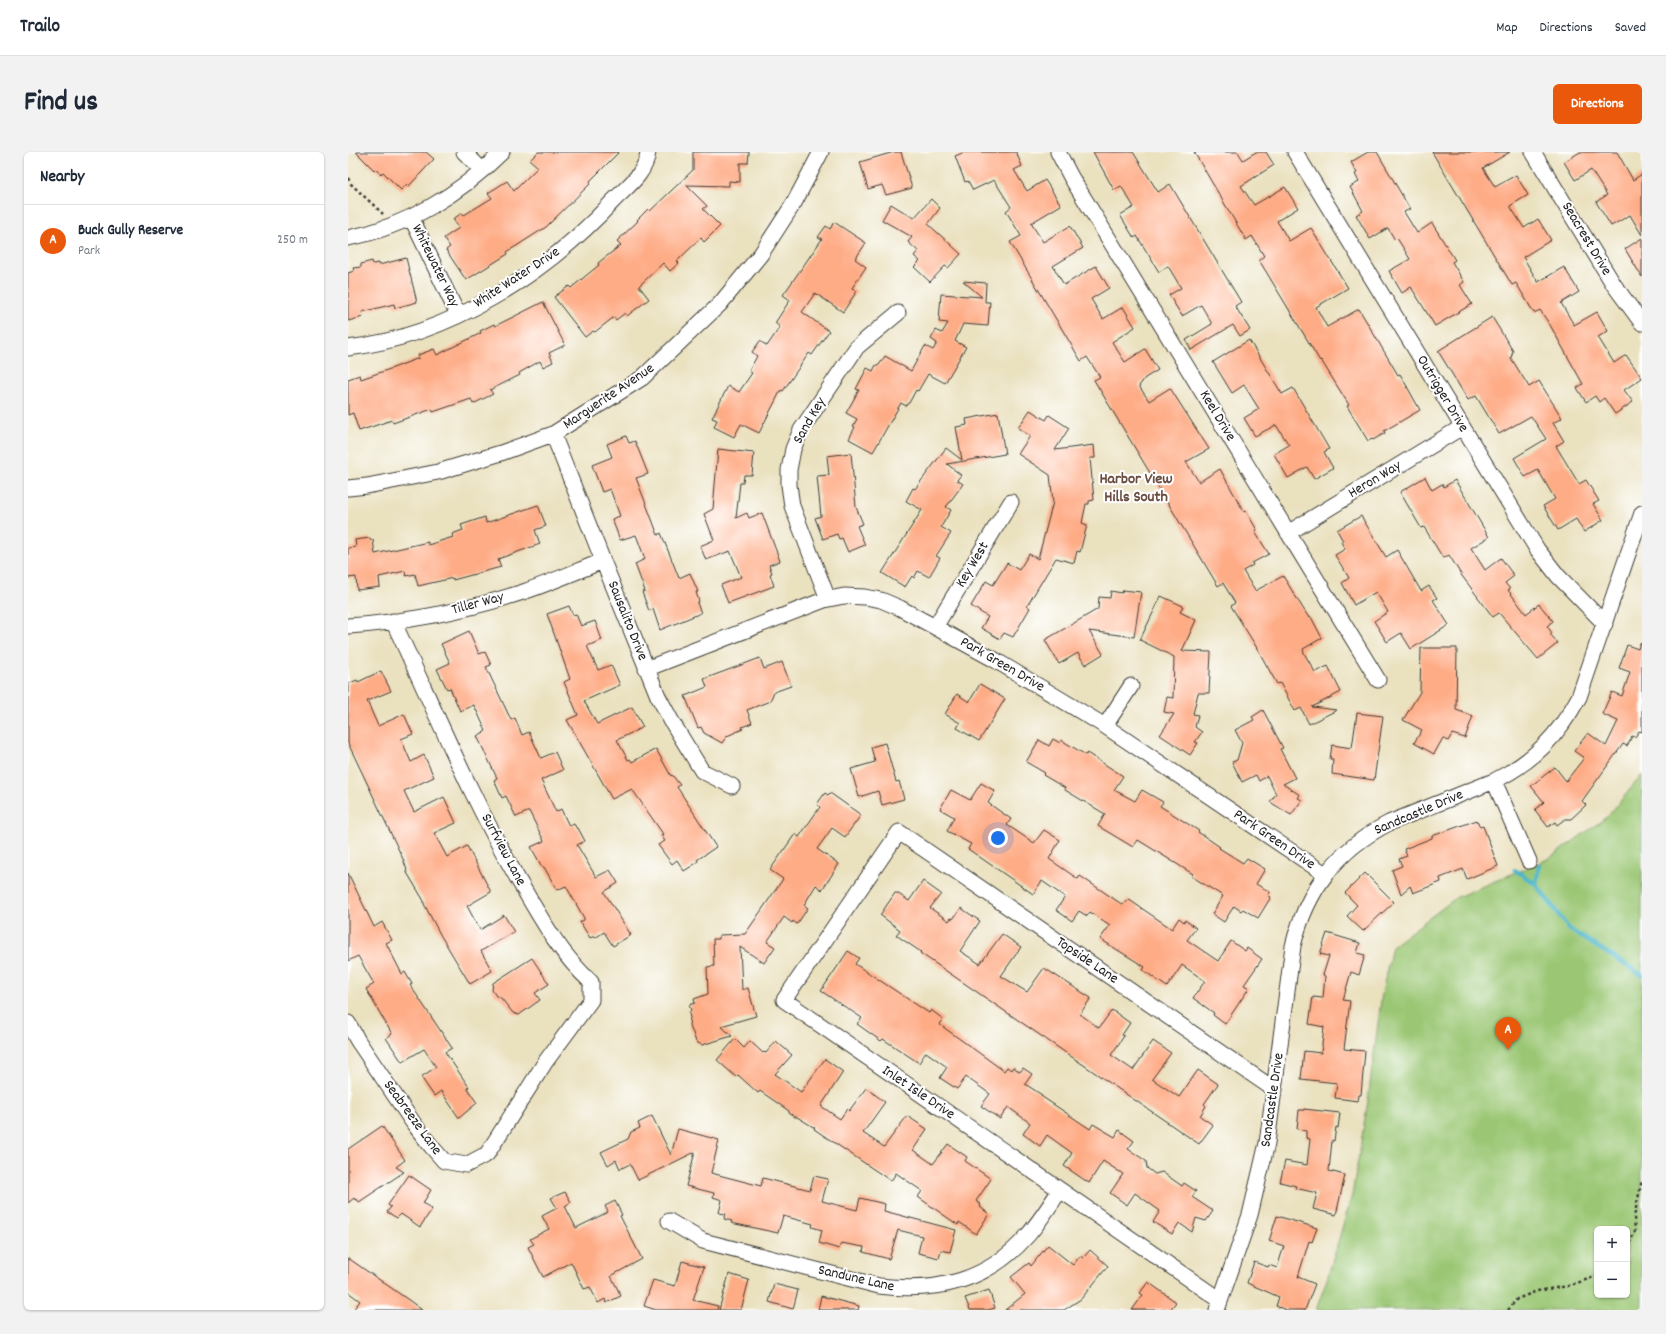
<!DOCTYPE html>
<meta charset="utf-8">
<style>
body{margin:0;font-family:Dekko,sans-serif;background:#f2f2f3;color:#1f2937}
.controls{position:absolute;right:12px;bottom:12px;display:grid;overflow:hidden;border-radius:6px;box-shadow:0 1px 3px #0004}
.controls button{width:36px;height:36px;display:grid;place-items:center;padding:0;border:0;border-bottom:1px solid #e0e1e3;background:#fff;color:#1f2937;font:20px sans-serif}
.you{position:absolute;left:650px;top:686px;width:14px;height:14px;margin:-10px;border:3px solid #fff;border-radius:50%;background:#1a73e8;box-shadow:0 0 0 6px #1a73e833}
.badge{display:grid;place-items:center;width:26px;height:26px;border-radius:50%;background:#ea580c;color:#fff;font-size:13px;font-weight:700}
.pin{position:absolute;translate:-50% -33px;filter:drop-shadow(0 1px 2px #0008)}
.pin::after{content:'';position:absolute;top:21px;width:14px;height:12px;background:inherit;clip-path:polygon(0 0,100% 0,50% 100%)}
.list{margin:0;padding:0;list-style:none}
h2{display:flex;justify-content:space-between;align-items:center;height:52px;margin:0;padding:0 16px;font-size:17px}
h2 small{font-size:13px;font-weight:400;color:#747a83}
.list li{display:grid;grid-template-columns:26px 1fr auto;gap:12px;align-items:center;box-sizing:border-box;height:72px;padding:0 16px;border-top:1px solid #e0e1e3}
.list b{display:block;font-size:15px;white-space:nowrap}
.list p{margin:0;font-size:13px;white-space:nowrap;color:#747a83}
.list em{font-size:13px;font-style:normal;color:#747a83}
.map{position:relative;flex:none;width:1294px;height:1158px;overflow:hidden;border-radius:6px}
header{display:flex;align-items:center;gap:24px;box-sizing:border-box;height:56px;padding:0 20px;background:#fff;border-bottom:1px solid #e0e1e3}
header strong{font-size:19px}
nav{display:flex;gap:22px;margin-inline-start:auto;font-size:14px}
.intro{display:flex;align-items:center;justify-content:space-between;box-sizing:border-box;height:96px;padding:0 24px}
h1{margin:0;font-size:28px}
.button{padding:10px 18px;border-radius:6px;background:#ea580c;color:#fff;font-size:14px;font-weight:700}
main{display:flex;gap:24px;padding:0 24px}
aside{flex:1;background:#fff;border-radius:6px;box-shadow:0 1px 3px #0004}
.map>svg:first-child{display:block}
.green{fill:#9bc774;stroke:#5c7248;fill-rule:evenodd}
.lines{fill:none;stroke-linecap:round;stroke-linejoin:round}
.stream{stroke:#4bb5c9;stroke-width:4.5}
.building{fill:#feac86}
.minor-casing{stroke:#3b3a34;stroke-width:17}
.path{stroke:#3b3a34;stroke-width:2.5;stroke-dasharray:3 3;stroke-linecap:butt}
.minor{stroke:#fff;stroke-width:15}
.labels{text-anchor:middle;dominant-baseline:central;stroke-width:4;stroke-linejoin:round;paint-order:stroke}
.street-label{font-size:15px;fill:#1c1c1c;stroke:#fff}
.neighbourhood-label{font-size:16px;font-weight:bold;fill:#6b4e41;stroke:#fff}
</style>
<header>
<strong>Trailo</strong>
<nav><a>Map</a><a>Directions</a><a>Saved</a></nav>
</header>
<div class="intro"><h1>Find us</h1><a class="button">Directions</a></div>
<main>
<aside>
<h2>Nearby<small></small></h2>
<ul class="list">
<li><span class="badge">A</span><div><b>Buck Gully Reserve</b><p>Park</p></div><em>250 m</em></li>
</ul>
</aside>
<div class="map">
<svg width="1294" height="1158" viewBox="0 0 1294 1158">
<rect width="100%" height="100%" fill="#fff"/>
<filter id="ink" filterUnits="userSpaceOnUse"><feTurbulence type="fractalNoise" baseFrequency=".025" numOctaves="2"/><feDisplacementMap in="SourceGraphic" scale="8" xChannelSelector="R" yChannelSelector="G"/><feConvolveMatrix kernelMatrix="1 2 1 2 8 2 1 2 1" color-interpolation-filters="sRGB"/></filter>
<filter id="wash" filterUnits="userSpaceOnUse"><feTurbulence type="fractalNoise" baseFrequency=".012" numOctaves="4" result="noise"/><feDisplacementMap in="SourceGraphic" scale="16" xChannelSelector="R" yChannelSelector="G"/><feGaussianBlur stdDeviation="0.9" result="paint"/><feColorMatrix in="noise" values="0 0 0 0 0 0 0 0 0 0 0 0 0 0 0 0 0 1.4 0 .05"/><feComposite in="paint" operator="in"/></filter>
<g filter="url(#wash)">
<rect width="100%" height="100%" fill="#eae1bf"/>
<path class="green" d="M1294,623V1158H968L979,1127L1004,1043L1019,955L1034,841L1044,794L1109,745L1202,706L1260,664ZM1249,1077H1279V1143H1249Z"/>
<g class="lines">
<path class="stream" d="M1191,713L1188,732L1221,777L1294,823
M1167,718L1188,732"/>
</g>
<g id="blocks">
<path class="building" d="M8,0H78L86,7L61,34L59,32L53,38L35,20L33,22L27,17L26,18Z
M190,0H271L242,29L243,31L198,75L159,100L160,102L118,128L98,98L102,95L96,86L111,76L105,67L114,61L116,63L144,46L140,41L159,29L166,39L190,15L182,8Z
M345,0H401L400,11H392V30L381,29V34L338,33L359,54L355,57L372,74L356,90L353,86L329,109L331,111L322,119L315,111L291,134L301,147L279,164L277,161L268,168L266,165L247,180L245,179L237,185L206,145L221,134L223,136L251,113L250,111L273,93L269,89L290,69L289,68L300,57L302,59L345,18Z
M546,0H553L564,36L538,43L534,33L520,37L512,10Z
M617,0H668L674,14L666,18L679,39L697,28L713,53L683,71L695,90L722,74L735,96L705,114L716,133L748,114L761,136L743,147L755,167L775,155L787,175L764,190L777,210L797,197L810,218L797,226L791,234L801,249L822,236L861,297L838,310L851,330L872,317L896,360L898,359L909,378L907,380L921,402L904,411L905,413L895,419L907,439L935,424L961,466L963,465L974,486L955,497L956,501L967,520L980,514L993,540L964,555L989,558L961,572L953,556L947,559L932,531L929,532L906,491L883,454L887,451L875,431L870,434L746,228L752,225L739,205L733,209L662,90L673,84L658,59L663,55L646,28L625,38L620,29L617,30L607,4Z
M745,0H785L810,40L822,32L893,150L887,154L902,178L892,184L885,173L843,198L838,188L864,172L853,153L834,164L821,143L833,136L820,114L811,120L789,84L786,86L772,63L786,55L773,34L766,38Z
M846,0H890L895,8L908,0H918L926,13L893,34L906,53L937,35L950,56L929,69L941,89L963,76L1000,136L968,155L979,175L1011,157L1050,223L1052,222L1072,258L1036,279L1037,281L1025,288L1024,287L1020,289L999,254L1001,253L973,208L972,209L911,108L916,104L904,84L898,88Z
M1020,0H1029L1062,57L1056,60L1069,81L1084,71L1107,108L1104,110L1116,130L1112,133L1124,152L1087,174L1063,135L1054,141L1041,119L1062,107L1049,86L1047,88L1040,76L1022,87L1008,63L1015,59L1002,35L1011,30L1007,22L1009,21L1003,10Z
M1084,0H1162L1135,16L1147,35L1168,23L1180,43L1162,54L1176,76L1190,67L1203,88L1175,105L1190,130L1216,115L1231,140L1213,151L1226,173L1249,160L1260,179L1250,185L1266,211L1278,203L1294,226L1276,238L1285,250L1267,262L1256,246L1251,250L1247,244L1238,250L1229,236L1235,232L1202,173L1192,158L1186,161L1168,131L1164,133Z
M1232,0H1269L1285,28L1294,22V83L1282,63L1263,74L1248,50L1259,43L1243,18L1227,28L1216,10Z
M583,47L592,56L580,72L613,102L600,116L597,114L582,130L566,115L572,109L566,104L570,99L560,90L564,85L534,68L543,52L566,66Z
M486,70L518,91L507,107L518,115L504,136L509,139L495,160L467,141L454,160L481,179L464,203L461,201L435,239L433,238L411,281L393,272L386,285L366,275L369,268L364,266L380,234L391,240L404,221L401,219L409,204L404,200L412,189L419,194L432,175L427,171L442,148L435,143L474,87L470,85L478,74L482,77Z
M1294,86V125L1277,97Z
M58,106L69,150L47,156L46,152L14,160L15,165L0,169V121L6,119L5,116L13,115V112L24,109L25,112L31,111V113Z
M615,129L638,131L637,150H642L640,174L615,172L607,189L618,195L597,231L580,222L570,239L568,238L561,251H560L558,254L553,251L525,300L501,287L507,275L505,274L509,267L498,261L511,238L508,237L519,216L525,219L528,213H531L537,204L563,219L577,194L585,198L589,191L583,187L588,178L594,181L600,171L591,170L593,142L634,145Z
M195,150L217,193L201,201L205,210L195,215L192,209L171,221L172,223L142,238L145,242L125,252L123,247L85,260L84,257L45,271L44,268L11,279L5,261L0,263V227L12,223L13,227L45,216L71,206L70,203L86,197L89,203L133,181L132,179L146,172L147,174Z
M1144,165L1165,199L1163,206L1181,235L1191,229L1214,266L1205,271L1216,289L1208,294L1231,332L1238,328L1251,349L1245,352L1255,368L1236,380L1228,367L1210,378L1195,354L1207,347L1190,318L1177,325L1166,306L1198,287L1183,264L1151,282L1128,244L1120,248L1090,199Z
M901,188L934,242L945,236L981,297L976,300L985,316L966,327L959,315L940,326L926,302L941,293L928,273L907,284L896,266L911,257L896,233L884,241L865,210Z
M682,258L698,268L701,263L721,276L707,298L746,293L747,306H742L746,348L741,349V352H738L734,371L739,373L732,400L729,399L726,411L708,406L679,454L682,456L665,485L656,481L652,487L633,476L640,465L623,454L638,429L645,433L659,411L671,418L681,402L690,407L705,350L702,323L670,302L682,284L670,276Z
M650,261L657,302L599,312L613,323L609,328L615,332L598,355L603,358L593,375L603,381L588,404L592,406L581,425L570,419L566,426L564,424L557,435L534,421L574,358L558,349L565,336L567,337L598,296L614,308L608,275L619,273L618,267Z
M278,284L281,291L287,289L300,322L288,326L310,383L313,381L331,426L342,421L350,440H348L351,450L349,451L353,461L312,478L305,457L301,459L294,440L297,439L287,412L297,407L288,383L272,388L264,367L272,364L262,337L254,340L244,313L264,305L259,292Z
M370,297L406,301L404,323H396L395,331H392L388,366L399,361L401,366L414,361L432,409L421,413L424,421L422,422L426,434L380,451L373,433L393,425L382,399L358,408L352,394L366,388L356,362L365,357Z
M503,301L508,355L515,372L509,374L517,393L500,400L494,386L491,387L489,382L475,387L467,366L473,364L469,324L481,323L479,304Z
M1077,325L1084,338L1094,332L1096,335L1107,328L1141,385L1123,396L1137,418L1153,406L1166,424L1157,431L1162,437L1160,438L1178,462L1191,452L1205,469L1199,474L1204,481L1202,482L1210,491L1190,507L1151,461L1145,465L1114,424L1101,403L1095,406L1076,375L1073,376L1052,340Z
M190,353L198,374L187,378L192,392L150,407L153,415L105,428V426L70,434L67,422L58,424L57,419L31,425L32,435L9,438L8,425L0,426V396L8,395L7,388L22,386V388H25L27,402L80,390V393L105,385L104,382L115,378L113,373L137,365L138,371Z
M1013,364L1038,405L1049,398L1073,439L1081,434L1089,446L1085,448L1101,473L1063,497L1053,481L1039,490L1026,469L1040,460L1028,440L1006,453L994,431L1001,426L987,403L997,397L993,390L995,389L989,378Z
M775,438L793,440L786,485L741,479L755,502L737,513L730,501L711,512L697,488L750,457L751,445L762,446L763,439L774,441Z
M813,444L835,454L832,460L848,468L834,499L863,500L861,541H850L845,562L850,563L847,575L854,580L847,590L850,591L842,603L812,583L826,562L816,560L819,545L825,546L826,505L792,488Z
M221,454L225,463L228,462L233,474L247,469L254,488L239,494L250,518L263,513L272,533L236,549L249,572L284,555L295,575L269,588L280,608L282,607L284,610L308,597L323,624L324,623L332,633L329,635L368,695L349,708L350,710L336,719L329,708L324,712L310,693L317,689L313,683L315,682L284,637L264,647L219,568L230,563L216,530L222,527L199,462Z
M121,479L131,502L137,500L143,513L138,515L163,568L167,566L174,583L181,580L193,606L207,600L215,618L193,628L208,660L213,657L221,674L226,672L229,677L230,676L237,689L229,693L248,725L262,718L270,731L256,740L283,783L265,794L256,780L247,786L246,784L242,786L232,770L236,768V766L218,734L209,738L196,715H194L183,695L196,689L181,659L168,665L158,644L154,646L146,628L149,626L129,584L138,579L126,553L112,559L102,536L99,537L89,517L102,511L93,492Z
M1292,491L1294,492V580L1291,579L1287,585L1284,584L1279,594L1275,592L1234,649L1238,653L1223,667H1217L1209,673L1207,670L1200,675L1187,658L1196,650L1183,634L1207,615L1218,629L1236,606L1226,599L1240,581L1258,594L1270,569L1254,562L1264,540L1274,544L1282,520L1271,516L1279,493L1290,497Z
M1073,496H1109L1108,558L1125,564L1117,586L1104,582L1100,589L1095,586L1086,602L1066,591L1074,578L1055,568L1072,540Z
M412,506L416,517L434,510L443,534L426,540L422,549L399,558L404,571L394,575L395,577L379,584L374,591L356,581L353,575L350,576L337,544L359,535L356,527Z
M33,519L43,539L19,549L30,574L56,562L65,582L53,587L63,610L76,603L86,625L56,639L66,660L96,645L108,671L86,681L99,705L119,694L143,740L119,754L132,778L156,763L166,780L133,799L144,819L122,832L93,784L76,752V749L58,719L59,718L55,707L0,591V532L9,528L10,530Z
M632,532L657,547L631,589L609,576L612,571L597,562L609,542L621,550Z
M915,558L935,596L932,597L947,626L935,632L952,643L950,646L954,648L943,663L922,650L928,642L919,624L911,629L908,623L894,630L884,610L889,608L894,591L887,578L906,568L904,565Z
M1009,561L1035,564L1026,628L984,622L985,607H982L984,593L1004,596Z
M705,587L712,591L713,588L738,603L739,601L775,624L766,638L787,649L794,638L815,650L812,654L851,679L850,680L872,695L871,696L895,711L899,706L917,717L908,732L922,740L920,744L923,745L910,766L895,757L893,759L886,754L876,770L864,762L875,744L843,724L845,722L790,688L785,695L750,674L757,662L717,638V636L695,623L697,621L678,610L691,588L701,594Z
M537,591L548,630L551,629L556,647L534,653L530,639L511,645L503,617L527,610L523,595Z
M633,631L647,639L640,651L663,667L659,673L686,691L696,678L712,688L701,707L730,727L732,724L775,753L780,747L824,777L831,766L836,770L837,768L848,776L839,788L870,809L883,789L897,799L899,796L914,807L896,833L901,836L877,872L865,863L866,861L845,846L857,829L834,813L819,835L795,818L797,815L752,787L762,773L742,760L739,764L731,759L724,769L708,758L717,745L694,729L685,742L620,697L623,692L599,679L606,665L592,657L603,638L622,648Z
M477,641L480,643L482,641L513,663L497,685L484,676L469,697L491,712L474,738L468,733L456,753L460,756L449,772L445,769L444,771L436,765L419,790L427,795L416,811L392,795L394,838L400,836L408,864L373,874L384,884L354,893L348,890L345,881L341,873L342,866L341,861L343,858L341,853L347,851L346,847L360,842L359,815L366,814L365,787H371V783L397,782L402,775L435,727L422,718L447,682L451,685L472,655L469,652Z
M1129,668L1132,675L1135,674L1150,714L1119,727L1115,717L1092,726L1093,730L1065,741L1062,734L1053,742L1044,718L1054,714L1051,707L1059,704L1056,697L1084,686V684Z
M0,721L26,775L34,770L44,788L38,791L54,822L57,820L64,832L62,833L104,896L97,900L121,935L119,936L129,951L111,966L93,939L86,944L73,925L88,915L76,897L54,910L38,886L44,882L18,837L26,832L10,804L0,809Z
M1017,721L1046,750L1015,779L999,764L1009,753L997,741Z
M575,729L593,742L582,756L601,769L603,766L605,767L613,756L632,769L612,799L632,812L654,782L673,795L653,824L679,840L696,816L743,846L732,862L751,876L764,858L782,871L774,883L776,884L763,903L785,918L805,889L823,901L804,927L831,945L850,918L870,932L856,952L858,954L852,964L865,973L851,992L572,801L573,800L548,783L552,778L532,763L547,741H549L561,749Z
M979,781L1012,791L1009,801L1017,803L1011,823L1003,820L995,848L1002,849L996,897L1017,899L1013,943H1011L1010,949L987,946L989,931L953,927L956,899L973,901L976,875L961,872L965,845L975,846L977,824L975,823L981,804L972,802Z
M500,799L511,806L507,812L581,861L583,858L595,867L591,872L656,919L659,915L663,918L665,915L672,920L675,916L684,922L677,932L694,943L693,944L742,977L745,972L767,985L771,978L786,989L780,997L798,1009L799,1016L807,1022L814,1020L834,1034L836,1031L848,1039L844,1045L865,1059L858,1069L848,1066L844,1080L831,1071L824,1082L805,1070L812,1059L787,1041L779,1053L762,1041L775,1022L755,1009L741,1031L716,1014L724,1001L699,983L692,994L675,982L682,971L660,955L652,967L633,954L642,942L618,925L609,937L592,926L599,915L578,900L571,911L535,887L533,889L509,872L514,866L473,839Z
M184,806L201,832L187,841L192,848L171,863L165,861L153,846L148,844L144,838L145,831Z
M387,887L396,896L402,889L415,901L416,900L418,901L428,889L444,903L427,922L453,940L477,907L495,920L473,954L492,967L499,957L501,959L518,936L537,950L515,981L536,995L559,964L579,977L565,998L585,1012L600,992L619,1005L617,1009L643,1027L628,1049L633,1053L632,1055L641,1062L628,1082L611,1070L610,1073L570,1045L574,1039L548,1021L543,1029L466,977L467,976L449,965H447L441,961V959L412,939L410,941L390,923L388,925L369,908Z
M956,957L992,961L990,976L988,975L986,989L984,988L981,1019L997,1023L988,1063L965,1057L969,1041L947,1036L948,1034L932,1030L937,1009L959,1013L962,987L958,986V979L949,977L951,958H956Z
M304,964L323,1003L330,977L371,988L363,1021L413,1034L415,1026L462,1038L466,1024L480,1027L474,1049L509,1058L512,1046L537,1052L536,1059L608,1078L602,1100L593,1098L591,1106L570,1101L574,1084L550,1078L541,1107L515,1100L516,1095L493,1091L491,1097L471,1091L474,1078L464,1075L465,1072L435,1064L430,1081L383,1071L384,1069L376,1067L378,1062L371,1061L374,1048L365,1045L366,1041L338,1034L347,1000L290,1028L282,1012L272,1017L268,1008L260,1013L253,1000L280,987L283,980L292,976L290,971Z
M34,974L57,1008L48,1015L56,1020L11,1050L9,1047L7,1048L6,1046L0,1051V997Z
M61,1023L83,1038L75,1051L84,1057L72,1075L53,1062L49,1066L39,1060L43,1055L40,1053Z
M217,1040L223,1050L217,1054L228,1076L260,1060L257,1054L267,1049L274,1063L272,1064L294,1107L263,1124L273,1144L258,1151L257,1147L250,1151L242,1135L236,1137L223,1110L195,1125L180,1095L186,1092L182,1087L201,1077L194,1064L209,1056L203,1046Z
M929,1064L969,1076L964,1090L961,1089L950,1125L967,1132L957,1158H938L928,1154L931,1145L899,1131L906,1110L920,1115L921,1113L929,1116L936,1094L921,1089Z
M700,1093L725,1113L732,1104L735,1106L742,1098L760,1114L733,1147L716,1158H657L677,1142L663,1125L681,1111L683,1114Z
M0,1106L62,1149L74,1158H5L12,1149L0,1140Z
M334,1109L356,1115L345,1148L370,1154L369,1158H308L296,1154L305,1128L327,1134Z
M381,1122L401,1128L393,1158H371Z
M800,1130L828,1150L822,1158H784L795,1143L792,1141Z
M426,1132L450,1138L445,1157L421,1150Z
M641,1138L647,1156L640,1158H622L617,1146Z
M473,1144L511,1154L510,1158H470Z"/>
</g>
</g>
<g filter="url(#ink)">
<use href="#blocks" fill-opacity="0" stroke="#3b3a34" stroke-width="1"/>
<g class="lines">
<defs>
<path id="minor" d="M116,0L134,18
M710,0L723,25L1030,528
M947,0L1189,397L1210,424L1257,472
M1185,0L1266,133L1294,171
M63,65L110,163
M0,86C58,75 112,42 154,0
M0,196C101,184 198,122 266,48C280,34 298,21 300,0
M205,282L255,409L310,544L324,570L354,619L384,634
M0,336L19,334L90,320L153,301L205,282L294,226L372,152L413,102L446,51L473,0
M940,381L1114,275
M480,447L444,354L441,333V318L445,297L453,278L509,195L550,161
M0,474C60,470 121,458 178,439C204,430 229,419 255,409
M587,475L663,350
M298,517L476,448L496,444L517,445L533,448L552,456L647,508L757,574L977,722
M757,574L783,534
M1146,629L1181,709
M0,871L10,889L66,972L83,994L96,1009L118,1013L139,1002L198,909L243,848V830C212,802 192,765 171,729C123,646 86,556 45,469
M321,1069L355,1089L531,1134C590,1141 640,1129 680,1083C692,1069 702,1053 712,1038
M872,1148L436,848L551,680L927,938
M869,1158L902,1063L919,991L945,794C959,737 989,698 1041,671L1146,629C1186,609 1210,584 1231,545L1294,361"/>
</defs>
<use href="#minor" class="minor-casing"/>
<path class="path" d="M0,26L3,32L35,62
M1279,1097L1287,1079L1286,1065L1294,1028
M1160,1158L1169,1147L1189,1139L1220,1134L1249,1124"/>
<use href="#minor" class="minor"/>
</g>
</g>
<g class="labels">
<g class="street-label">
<text transform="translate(1238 87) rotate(59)">Seacrest Drive</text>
<text transform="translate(87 114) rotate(64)">Whitewater Way</text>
<text transform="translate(169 126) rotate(-33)">White Water Drive</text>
<text transform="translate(1094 242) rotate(59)">Outrigger Drive</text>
<text transform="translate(261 245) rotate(-34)">Marguerite Avenue</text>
<text transform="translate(869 264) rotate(59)">Keel Drive</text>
<text transform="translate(462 269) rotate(-60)">Sand Key</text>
<text transform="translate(1027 328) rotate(-31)">Heron Way</text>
<text transform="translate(625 413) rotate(-59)">Key West</text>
<text transform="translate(130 452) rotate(-15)">Tiller Way</text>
<text transform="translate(279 469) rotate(68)">Sausalito Drive</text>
<text transform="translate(654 513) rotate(30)">Park Green Drive</text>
<text transform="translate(1071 661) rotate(-23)">Sandcastle Drive</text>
<text transform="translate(926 688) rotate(34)">Park Green Drive</text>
<text transform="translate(155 698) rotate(62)">Surfview Lane</text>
<text transform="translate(739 809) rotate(34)">Topside Lane</text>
<text transform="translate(570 941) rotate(34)">Inlet Isle Drive</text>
<text transform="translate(925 948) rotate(-82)">Sandcastle Drive</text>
<text transform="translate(64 966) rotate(54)">Seabreeze Lane</text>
<text transform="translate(508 1127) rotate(13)">Sandune Lane</text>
</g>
<g class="neighbourhood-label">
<text x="788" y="327">Harbor View<tspan x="788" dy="18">Hills South</tspan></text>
</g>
</g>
</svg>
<div class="controls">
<button>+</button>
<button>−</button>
</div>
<div class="you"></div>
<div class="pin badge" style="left:1160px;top:898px">A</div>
</div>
</main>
